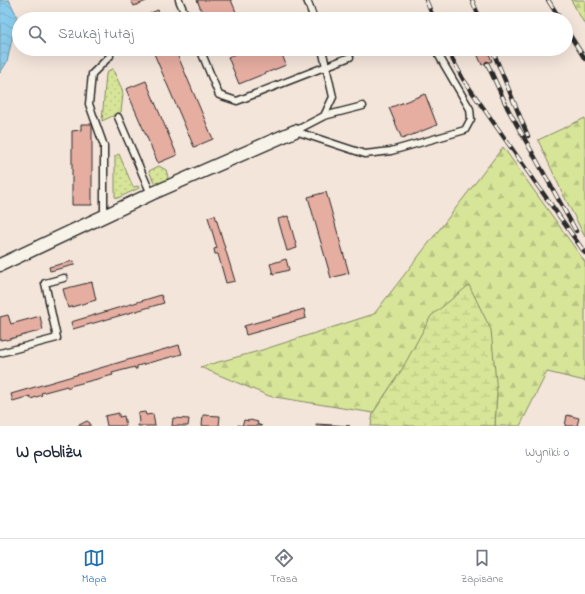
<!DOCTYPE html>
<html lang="pl">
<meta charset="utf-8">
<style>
body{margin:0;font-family:"Indie Flower",sans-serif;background:#f2f2f3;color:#1f2937}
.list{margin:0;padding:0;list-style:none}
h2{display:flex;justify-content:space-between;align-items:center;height:52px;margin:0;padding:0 16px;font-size:17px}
h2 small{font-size:13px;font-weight:400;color:#747a83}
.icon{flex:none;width:22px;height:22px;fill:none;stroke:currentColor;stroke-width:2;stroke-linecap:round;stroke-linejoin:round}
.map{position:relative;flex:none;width:585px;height:426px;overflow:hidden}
.search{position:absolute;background:#fff;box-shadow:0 4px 16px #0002;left:12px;right:12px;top:12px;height:44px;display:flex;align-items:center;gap:10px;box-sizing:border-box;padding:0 14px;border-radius:22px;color:#747a83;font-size:15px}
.sheet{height:112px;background:#fff}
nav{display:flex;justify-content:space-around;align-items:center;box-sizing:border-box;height:56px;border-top:1px solid #e0e1e3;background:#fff;font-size:11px;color:#747a83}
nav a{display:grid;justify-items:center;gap:2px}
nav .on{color:#1f6fb2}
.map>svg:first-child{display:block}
.grass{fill:url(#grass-dots);stroke:#818862}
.forest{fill:url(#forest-firs);stroke:#818862}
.wetland{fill:url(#wetland-marsh);stroke:#818862}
.water{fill:url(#water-waves);stroke:#658c9f}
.building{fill:#e6ada1;stroke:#2b2b2b}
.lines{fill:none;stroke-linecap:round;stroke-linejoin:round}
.lane-casing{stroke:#2b2b2b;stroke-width:9}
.street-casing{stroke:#2b2b2b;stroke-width:15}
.lane{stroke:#f7f3e8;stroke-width:6}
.street{stroke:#f7f3e8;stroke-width:12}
.rail-casing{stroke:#2b2b2b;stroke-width:4.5}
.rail{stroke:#f7f3e8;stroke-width:3;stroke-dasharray:9;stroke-linecap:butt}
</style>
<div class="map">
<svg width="585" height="426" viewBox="0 0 585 426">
<defs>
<pattern id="grass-dots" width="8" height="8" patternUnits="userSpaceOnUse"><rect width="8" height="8" fill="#d7e598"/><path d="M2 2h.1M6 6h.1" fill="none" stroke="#b9c583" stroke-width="1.8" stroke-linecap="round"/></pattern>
<pattern id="forest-firs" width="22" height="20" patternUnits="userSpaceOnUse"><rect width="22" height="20" fill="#d7e598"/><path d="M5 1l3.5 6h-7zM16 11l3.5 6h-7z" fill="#b9c583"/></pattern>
<pattern id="wetland-marsh" width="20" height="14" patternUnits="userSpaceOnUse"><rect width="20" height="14" fill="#d7e598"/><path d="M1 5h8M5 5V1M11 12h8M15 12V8" fill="none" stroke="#b9c583"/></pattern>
<pattern id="water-waves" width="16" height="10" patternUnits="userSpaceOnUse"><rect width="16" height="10" fill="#8bccec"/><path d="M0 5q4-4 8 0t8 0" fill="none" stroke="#78afcb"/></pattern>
</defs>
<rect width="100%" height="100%" fill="#f4e5da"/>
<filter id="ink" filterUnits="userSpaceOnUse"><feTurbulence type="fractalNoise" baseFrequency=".025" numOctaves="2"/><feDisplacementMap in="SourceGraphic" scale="8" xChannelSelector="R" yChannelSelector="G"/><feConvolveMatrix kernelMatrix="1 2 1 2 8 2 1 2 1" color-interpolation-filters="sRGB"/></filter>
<g filter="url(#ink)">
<path class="grass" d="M112,68L122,89L123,95L121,112L102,121L106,74Z
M119,154L133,187L138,186L139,188L118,198L115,197V156Z
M159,166L166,170L168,177L166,181L160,183L154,182L149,171Z"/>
<path class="forest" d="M571,0H585V25Z
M585,118V237L562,192L538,140Z
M503,147L585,262V381L547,372L520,426H495L497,392L401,371L373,413L269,396L200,367L259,351L374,314Z"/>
<path class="wetland" d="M469,285L491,330L497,392L495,426H371L373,413L401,371L431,316Z"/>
<path class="water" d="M0,0H9L17,16L7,62L0,73Z"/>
<path class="building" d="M131,0H149L134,6Z
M197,0H231L239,19H205Z
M158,10L162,19H140L139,18Z
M152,49H175L213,139L194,147Z
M247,49H280L286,65L239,84L228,57Z
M475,49H487L492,61L482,65Z
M146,81L177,155L158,163L126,89Z
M425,94L437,125L402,139L389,108Z
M81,124H92V205H72V131L81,130Z
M326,192L349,273L331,278L308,197Z
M215,215L235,281L226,283L218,254H215L214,249L217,248L208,217Z
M288,216L297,248L287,251L278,219Z
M286,259L289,270L273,274L270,264Z
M73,261L74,265L50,271L49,267Z
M92,282L96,300L68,308L63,289Z
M161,295L164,303L73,329L71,322Z
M304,309L306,318L246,335L244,326Z
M8,315L11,324L40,316L43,330L6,340V339L0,340V317Z
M179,345L182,354L137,366V369H135V367L112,373L113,375L70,386V388H68L67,386L41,393L42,395L31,399L30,396L13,401L11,394Z
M145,412L146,415L153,414L155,426H138V424L139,423L138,413Z
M119,413V417L124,416L126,426H107L105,416Z
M203,415L220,416L219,426H202Z
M567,415L579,418L577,426H565Z
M173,418L189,419L188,426H172Z
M244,420L249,421L250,420L258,422L257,424L262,426H238V425L242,426Z
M87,421L90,423V426H77Z
M316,424L350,426H316Z"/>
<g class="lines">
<defs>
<path id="lane" d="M179,0L187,19
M307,0L314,19
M200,49L219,95L237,101L350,57
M322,49L333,97L324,116
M118,117L151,194
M295,131L365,154L391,151L465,130L471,119L470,109L435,49
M295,131L324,116L363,106
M104,216V146L89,104L92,74L110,56
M0,353L57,338L45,283L64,278"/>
<path id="street" d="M0,265L151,194L295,131"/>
</defs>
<use href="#lane" class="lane-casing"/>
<use href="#street" class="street-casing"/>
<use href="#lane" class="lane"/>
<use href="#street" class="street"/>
<defs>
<path id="rail" d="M426,0L434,19
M472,0L480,19
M548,0L560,19
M566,29L585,59
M447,49L463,79L585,253
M492,49L528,136
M487,63L508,109L576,231"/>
</defs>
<use href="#rail" class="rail-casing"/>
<use href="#rail" class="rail"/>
</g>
</g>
</svg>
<div class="search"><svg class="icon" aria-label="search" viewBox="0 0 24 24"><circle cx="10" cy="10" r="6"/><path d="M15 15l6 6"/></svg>Szukaj tutaj</div>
</div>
<section class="sheet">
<h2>W pobliżu<small>Wyniki: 0</small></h2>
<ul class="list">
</ul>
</section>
<nav>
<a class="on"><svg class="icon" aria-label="map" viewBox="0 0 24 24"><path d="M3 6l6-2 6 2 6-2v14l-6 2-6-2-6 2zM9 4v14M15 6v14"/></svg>Mapa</a>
<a><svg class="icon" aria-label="directions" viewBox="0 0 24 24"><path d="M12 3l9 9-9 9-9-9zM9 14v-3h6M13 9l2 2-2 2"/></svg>Trasa</a>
<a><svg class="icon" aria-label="saved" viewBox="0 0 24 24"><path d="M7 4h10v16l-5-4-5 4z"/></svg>Zapisane</a>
</nav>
